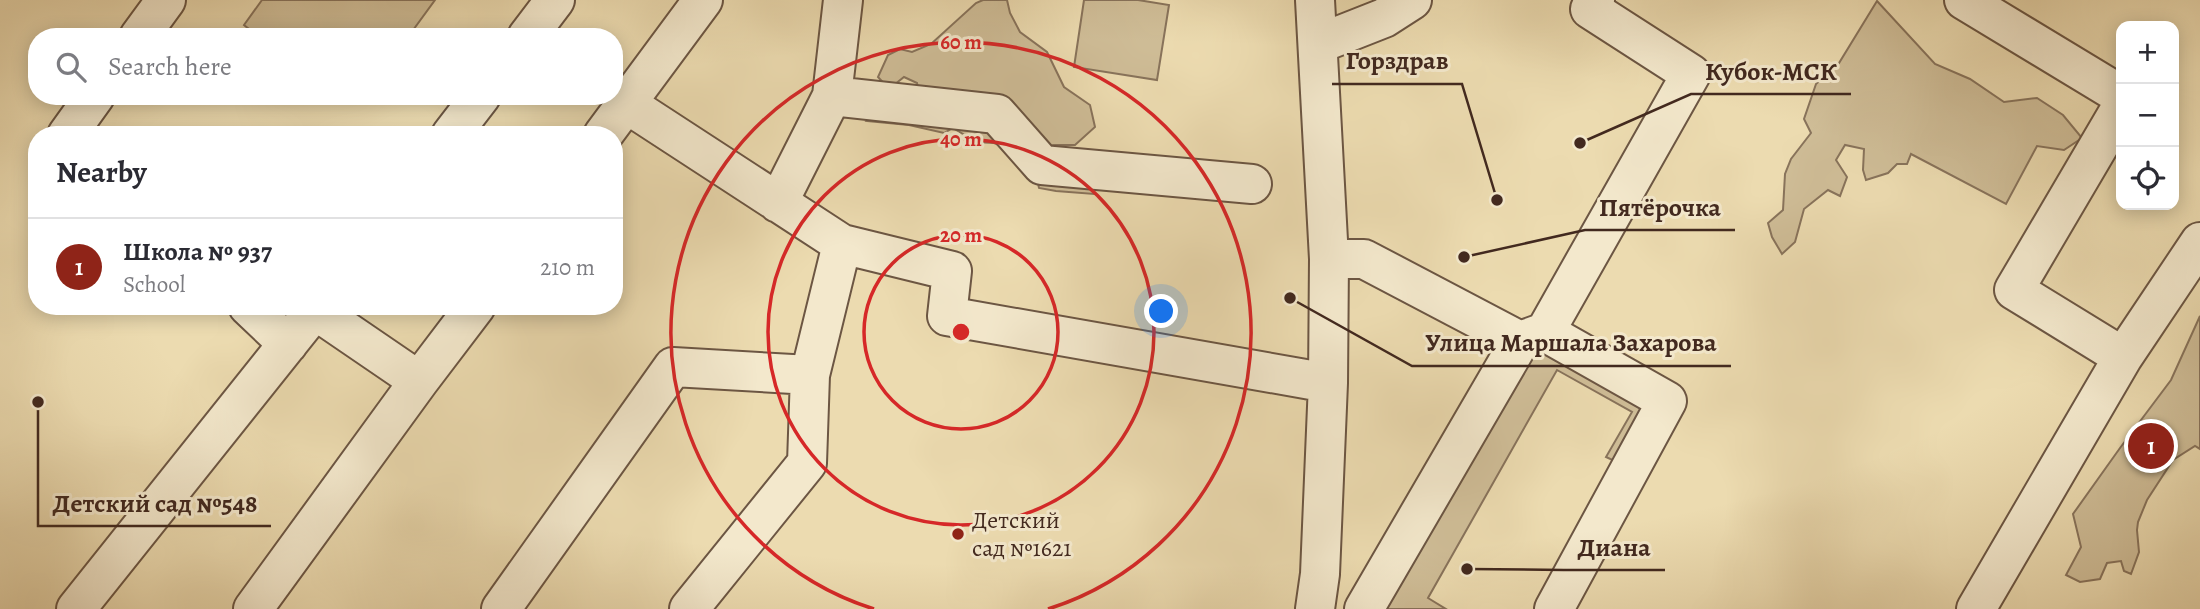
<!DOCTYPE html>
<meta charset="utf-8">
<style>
body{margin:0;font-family:Alegreya,serif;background:#f7f7f7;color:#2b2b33}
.controls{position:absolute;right:21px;top:21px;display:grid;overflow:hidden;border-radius:14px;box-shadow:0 4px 18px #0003}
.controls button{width:63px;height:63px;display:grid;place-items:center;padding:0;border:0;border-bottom:2px solid #e1e1e2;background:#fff;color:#2b2b33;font:35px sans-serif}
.you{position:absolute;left:1162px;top:312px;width:24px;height:24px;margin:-18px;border:5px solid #fff;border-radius:50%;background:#1a73e8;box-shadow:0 0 0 10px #1a73e833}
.badge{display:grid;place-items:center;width:46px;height:46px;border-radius:50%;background:#8f2418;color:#fff;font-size:23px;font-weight:700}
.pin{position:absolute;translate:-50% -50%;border:4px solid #fff;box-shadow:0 2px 7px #0006}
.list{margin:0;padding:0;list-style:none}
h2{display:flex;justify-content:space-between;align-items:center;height:91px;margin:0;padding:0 28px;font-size:30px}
h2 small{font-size:23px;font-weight:400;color:#7c7c81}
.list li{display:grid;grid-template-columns:46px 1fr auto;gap:21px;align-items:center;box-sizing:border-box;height:98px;padding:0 28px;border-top:2px solid #e1e1e2}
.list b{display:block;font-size:26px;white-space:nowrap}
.list p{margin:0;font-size:23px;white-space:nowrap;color:#7c7c81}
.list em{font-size:23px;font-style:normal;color:#7c7c81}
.icon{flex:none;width:38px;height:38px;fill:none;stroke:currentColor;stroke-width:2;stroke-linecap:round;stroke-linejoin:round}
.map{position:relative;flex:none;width:2200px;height:609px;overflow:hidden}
.search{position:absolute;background:#fff;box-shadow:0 4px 18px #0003;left:28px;top:28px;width:595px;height:77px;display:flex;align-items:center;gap:18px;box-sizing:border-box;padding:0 24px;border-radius:28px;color:#7c7c81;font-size:26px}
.panel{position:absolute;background:#fff;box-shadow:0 4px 18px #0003;left:28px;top:126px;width:595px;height:189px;border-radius:28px}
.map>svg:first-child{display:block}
.green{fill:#cfbd97;stroke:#88735b;stroke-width:2}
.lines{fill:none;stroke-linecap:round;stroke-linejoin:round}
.minor-casing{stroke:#6c5643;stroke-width:42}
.minor{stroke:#f3e8cc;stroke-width:38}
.ring{fill:none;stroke:#d62828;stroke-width:3.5}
.poi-dot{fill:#8f2418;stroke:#f3e8cc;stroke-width:2.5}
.labels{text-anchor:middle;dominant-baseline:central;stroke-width:6;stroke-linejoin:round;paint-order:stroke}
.poi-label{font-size:24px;fill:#42291f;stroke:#f3e8cc;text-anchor:start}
.centre{fill:#d62828;stroke:#f3e8cc;stroke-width:3.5}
.ring-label{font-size:21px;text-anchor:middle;font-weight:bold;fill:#d62828;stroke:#f3e8cc;stroke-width:6;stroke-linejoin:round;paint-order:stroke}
.leader{fill:none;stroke:#42291f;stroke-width:2.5}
.callout-dot{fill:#42291f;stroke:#f3e8cc;stroke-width:2.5}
.callout-label{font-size:26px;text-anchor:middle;font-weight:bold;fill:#42291f;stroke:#f3e8cc;stroke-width:6;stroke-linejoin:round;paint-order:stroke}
</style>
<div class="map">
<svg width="2200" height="609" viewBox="0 0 2200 609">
<rect width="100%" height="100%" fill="#ecdbb0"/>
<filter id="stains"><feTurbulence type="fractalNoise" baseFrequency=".00286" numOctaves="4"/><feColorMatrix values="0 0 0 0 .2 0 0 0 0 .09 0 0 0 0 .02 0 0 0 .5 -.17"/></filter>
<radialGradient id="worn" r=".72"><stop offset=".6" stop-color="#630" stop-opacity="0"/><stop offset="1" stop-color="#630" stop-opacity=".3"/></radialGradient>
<path class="green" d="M262,0H435L408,37H259L244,25Z
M983,0H1007L1010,13L1020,32L1047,52L1064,87L1090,105L1095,127L1075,145H1054L1093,181L1094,194L1056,191L1039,188L1036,175L1017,152L994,143L976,142L953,128L944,133L909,125L867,121L876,114L919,97L917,83L904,77L889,89L878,77L888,55L900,49L912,52L931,44L976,3Z
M1084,0H1138L1169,5L1157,80L1074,67Z
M1877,1L1935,64L1970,79L2004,102L2037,98L2063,115L2082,138L2064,150L2037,146L2006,204L1911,154L1907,164H1897L1888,173L1866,180L1863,170L1864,149L1845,145L1836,160L1847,177L1840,196L1828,190L1804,209L1795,242L1782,254L1772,237L1768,223L1783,210L1785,174L1791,159L1811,133L1804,119L1816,84L1839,63Z
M2200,316V449L2195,446L2173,460L2147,500L2138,522L2137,530L2139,552L2131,574L2124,571L2121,561L2107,563L2100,579L2080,582L2066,575L2081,547L2073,514L2120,448L2171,380Z
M1544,342L1654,406L1621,464L1606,457L1632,412L1557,370L1428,598L1446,609H1381L1531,347Z"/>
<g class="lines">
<defs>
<path id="minor" d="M1964,0L2121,95
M139,37L166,0
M527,37L555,0
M1318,44L1384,18L1412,0
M832,96L997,114L1042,165L1252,184
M627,104L842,244L952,271L947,316L1328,383
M2121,108L2014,290L2123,357
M67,135L95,96
M451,135L481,96
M603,135L703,0
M778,203L832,96L843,0
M1329,259H1364L1520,341L1545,332L1691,74L1590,9L1595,0
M248,306L288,344
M315,310L419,381
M1545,332L1667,401L1554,609
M76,609L318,306
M253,609L419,381L476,306
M501,609L673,367L810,375
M689,609L807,463L810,375L842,244
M1315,609L1320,574L1328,383L1329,259L1315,0
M1364,609L1520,341
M1976,609L2123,357L2200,242"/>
</defs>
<use href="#minor" class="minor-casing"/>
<use href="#minor" class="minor"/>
</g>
<g class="ring">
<circle cx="961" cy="332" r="97"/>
<circle cx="961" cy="332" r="193"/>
<path d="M874 609A290 290 0 1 1 1048 609"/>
</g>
<circle class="poi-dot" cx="958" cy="534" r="7"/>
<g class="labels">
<g class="poi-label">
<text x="972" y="520">Детский<tspan x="972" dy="28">сад №1621</tspan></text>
</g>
</g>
<circle cx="961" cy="332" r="10" class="centre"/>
<g class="ring-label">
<text x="961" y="49">60 m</text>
<text x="961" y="146">40 m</text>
<text x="961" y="242">20 m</text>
</g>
<path class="leader" d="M1497 200L1462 84H1332M1580 143L1691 94H1851M1464 257L1585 230H1735M1290 298L1412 366H1731M38 402L38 526H271M1467 569L1564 570H1665"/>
<g class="callout-dot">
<circle cx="1497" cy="200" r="7"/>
<circle cx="1580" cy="143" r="7"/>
<circle cx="1464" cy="257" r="7"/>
<circle cx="1290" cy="298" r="7"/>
<circle cx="38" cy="402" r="7"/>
<circle cx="1467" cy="569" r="7"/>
</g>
<g class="callout-label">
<text x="1397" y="69">Горздрав</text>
<text x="1771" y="80">Кубок-МСК</text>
<text x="1660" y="216">Пятёрочка</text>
<text x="1571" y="351">Улица Маршала Захарова</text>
<text x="155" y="512">Детский сад №548</text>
<text x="1614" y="556">Диана</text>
</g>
<rect width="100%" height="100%" filter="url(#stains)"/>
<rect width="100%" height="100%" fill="url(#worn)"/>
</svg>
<div class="controls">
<button>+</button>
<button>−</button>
<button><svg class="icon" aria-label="locate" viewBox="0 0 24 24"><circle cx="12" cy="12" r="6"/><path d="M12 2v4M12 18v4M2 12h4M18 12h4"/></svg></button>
</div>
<div class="you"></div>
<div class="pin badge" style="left:2151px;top:446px">1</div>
<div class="search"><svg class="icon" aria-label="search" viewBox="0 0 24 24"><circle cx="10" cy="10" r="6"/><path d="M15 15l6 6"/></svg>Search here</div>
<section class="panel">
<h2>Nearby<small></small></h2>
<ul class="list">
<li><span class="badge">1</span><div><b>Школа № 937</b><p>School</p></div><em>210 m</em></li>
</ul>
</section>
</div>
